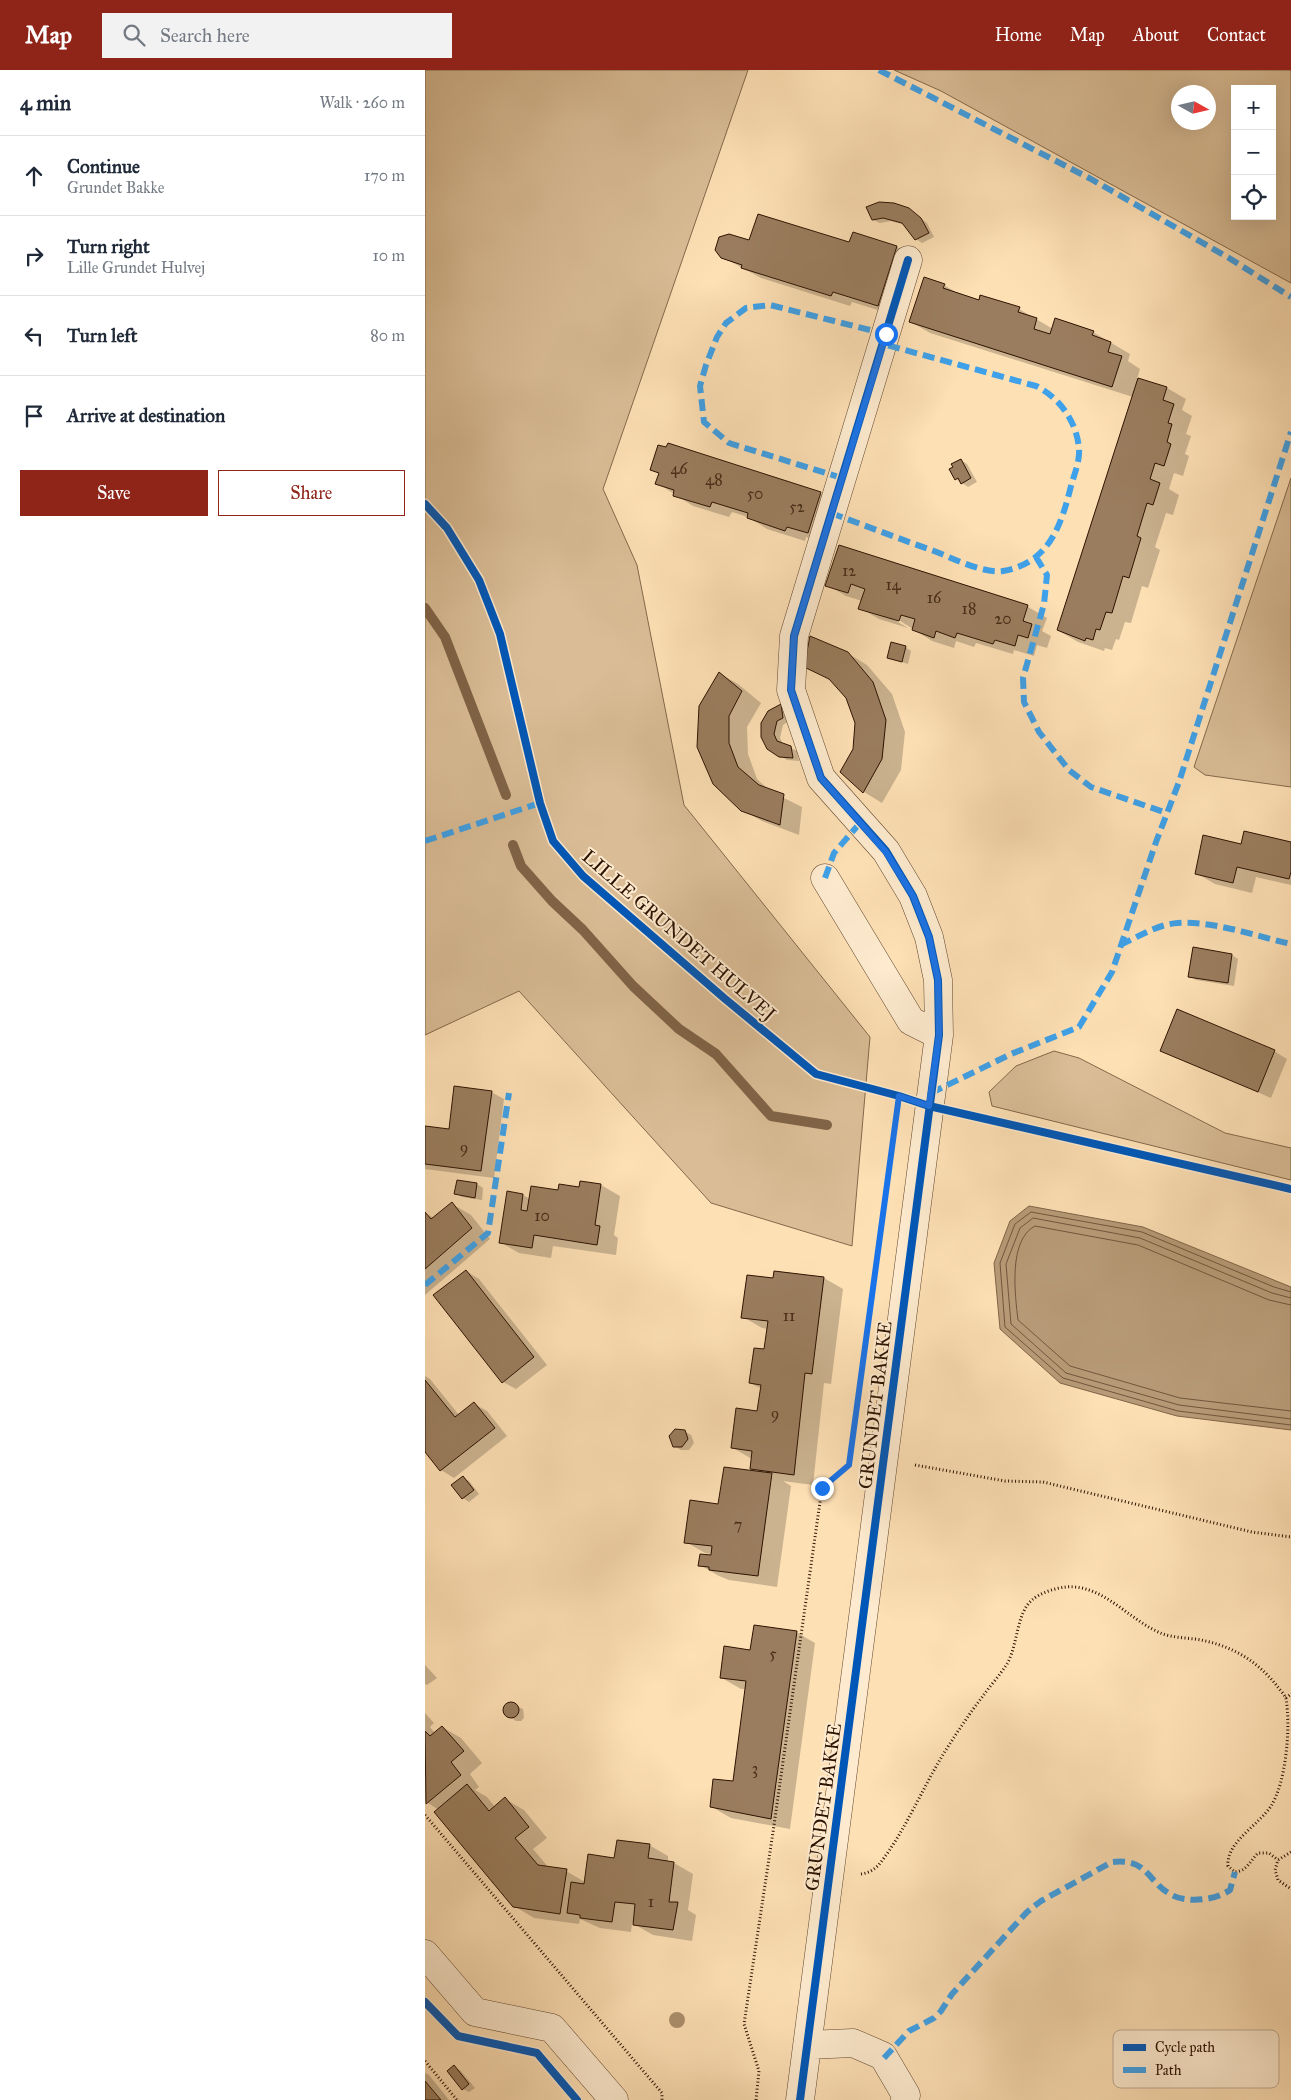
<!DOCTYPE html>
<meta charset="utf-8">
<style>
body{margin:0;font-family:"IM FELL Great Primer",serif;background:#f2f2f3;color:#1f2937}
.controls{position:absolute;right:15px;top:15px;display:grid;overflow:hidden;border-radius:0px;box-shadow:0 5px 20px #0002}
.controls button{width:45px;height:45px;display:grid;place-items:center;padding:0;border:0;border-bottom:1px solid #e0e1e3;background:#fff;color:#1f2937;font:25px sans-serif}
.compass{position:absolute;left:746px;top:15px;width:45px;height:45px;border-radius:50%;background:#fff;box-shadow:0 5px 20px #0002;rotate:98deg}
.stop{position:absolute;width:15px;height:15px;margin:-11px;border:4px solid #1a73e8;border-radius:50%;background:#fff}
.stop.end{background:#1a73e8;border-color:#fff;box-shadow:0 1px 5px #0008}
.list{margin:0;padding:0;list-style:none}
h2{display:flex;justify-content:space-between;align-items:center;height:65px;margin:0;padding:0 20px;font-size:21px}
h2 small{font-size:16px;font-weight:400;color:#747a83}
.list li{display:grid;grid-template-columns:32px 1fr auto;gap:15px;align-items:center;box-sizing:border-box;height:80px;padding:0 20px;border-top:1px solid #e0e1e3}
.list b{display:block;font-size:19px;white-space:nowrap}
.list p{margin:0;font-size:16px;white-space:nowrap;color:#747a83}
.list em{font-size:16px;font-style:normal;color:#747a83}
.actions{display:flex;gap:10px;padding:15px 20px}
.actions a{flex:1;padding:11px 0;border:1px solid #8f2418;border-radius:0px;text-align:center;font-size:18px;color:#8f2418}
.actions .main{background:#8f2418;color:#fff}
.icon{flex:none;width:28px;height:28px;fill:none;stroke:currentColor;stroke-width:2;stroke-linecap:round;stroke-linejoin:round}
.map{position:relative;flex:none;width:866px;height:2030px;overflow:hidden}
header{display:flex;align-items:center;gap:30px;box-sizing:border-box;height:70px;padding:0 25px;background:#8f2418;color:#fff}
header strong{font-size:24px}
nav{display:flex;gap:28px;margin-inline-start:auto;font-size:18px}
.search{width:350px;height:45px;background:#f2f2f3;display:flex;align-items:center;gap:12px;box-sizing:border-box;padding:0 18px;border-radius:0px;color:#747a83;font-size:19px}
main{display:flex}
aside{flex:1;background:#fff}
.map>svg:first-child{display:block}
.green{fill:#dabd96;stroke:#84684b;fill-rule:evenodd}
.water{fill:#b79a77;stroke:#806447}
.shadow{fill:#0003}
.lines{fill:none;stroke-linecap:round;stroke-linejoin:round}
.shore{stroke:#72563c;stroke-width:1}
.stream{stroke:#806447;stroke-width:10}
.building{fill:#9a7d5e;stroke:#2d1200}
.minor-casing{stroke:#61462d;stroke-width:29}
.path{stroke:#2d1200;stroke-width:3;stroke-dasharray:1 2.5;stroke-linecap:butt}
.minor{stroke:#feebcf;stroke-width:28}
.quiet{stroke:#3ea1e9;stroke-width:6;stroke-dasharray:12 6;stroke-linecap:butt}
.cycleway-casing{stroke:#feebcf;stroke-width:11}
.cycleway{stroke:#0057b8;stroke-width:8}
.tree{fill:#ad906e}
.route{stroke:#1a73e8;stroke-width:6}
.labels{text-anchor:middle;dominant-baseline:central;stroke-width:4;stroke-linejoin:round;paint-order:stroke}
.number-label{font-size:16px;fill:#482d18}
.street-label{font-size:19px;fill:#2d1200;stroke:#feebcf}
.key{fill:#feebcf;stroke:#bfaa91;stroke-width:1}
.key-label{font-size:14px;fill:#2d1200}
</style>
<header>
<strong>Map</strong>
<div class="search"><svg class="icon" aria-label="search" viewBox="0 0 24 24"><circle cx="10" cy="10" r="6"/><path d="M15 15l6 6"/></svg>Search here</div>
<nav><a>Home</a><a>Map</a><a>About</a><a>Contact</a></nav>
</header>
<main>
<aside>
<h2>4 min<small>Walk · 260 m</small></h2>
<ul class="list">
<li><svg class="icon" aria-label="ahead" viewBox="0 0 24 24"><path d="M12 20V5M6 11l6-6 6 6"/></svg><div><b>Continue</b><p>Grundet Bakke</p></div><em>170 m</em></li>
<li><svg class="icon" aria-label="right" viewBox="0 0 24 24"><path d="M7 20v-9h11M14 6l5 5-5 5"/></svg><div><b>Turn right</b><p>Lille Grundet Hulvej</p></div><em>10 m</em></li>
<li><svg class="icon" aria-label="left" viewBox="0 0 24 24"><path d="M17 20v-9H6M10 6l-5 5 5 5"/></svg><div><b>Turn left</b></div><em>80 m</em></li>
<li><svg class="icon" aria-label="arrive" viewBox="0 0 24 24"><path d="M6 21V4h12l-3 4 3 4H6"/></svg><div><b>Arrive at destination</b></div></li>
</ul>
<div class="actions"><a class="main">Save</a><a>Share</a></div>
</aside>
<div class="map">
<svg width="866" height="2030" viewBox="0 0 866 2030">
<rect width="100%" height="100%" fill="#fee0b5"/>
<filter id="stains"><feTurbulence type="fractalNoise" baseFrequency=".004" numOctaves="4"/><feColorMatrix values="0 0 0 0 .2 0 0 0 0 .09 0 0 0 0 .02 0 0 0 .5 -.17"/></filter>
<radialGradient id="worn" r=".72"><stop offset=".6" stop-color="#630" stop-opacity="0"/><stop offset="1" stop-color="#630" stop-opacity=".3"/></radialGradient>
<path class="green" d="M0,0H323L178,419L212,495L259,735L445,967L427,1176L286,1133L94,921L0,965Z
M469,0H866V213L516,21ZM810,19H847V146H810ZM784,22V52H754V22Z
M866,408V717L780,705L769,697Z
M629,981L654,988L800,1063L866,1078V1110L567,1036L564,1022L591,996Z"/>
<path class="water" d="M604,1136L718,1157L866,1217V1360L752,1346L635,1313L575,1259L569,1193L585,1151Z"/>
<path class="shadow" d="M483,139L502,153L509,167L497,173L491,169L480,155L466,151L455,153L448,150Z
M428,163L472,177L491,188L472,246L427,232L425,236L336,208L297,187L325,172L425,174Z
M519,215L537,226L554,231L594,239L628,259L668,262L705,284L703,291L715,299L712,309L742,318L761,329L757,340L767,346L761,364L766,366L760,384L764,386L758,406L749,403L744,419L754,425L748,445L741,443L730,477L735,480L723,518L717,516L706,553L700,552L694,570L691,569L687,580L680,578L679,581L653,572L634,561L708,327L505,263L486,252Z
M536,390L542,394L552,412L543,417L531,409Z
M227,400L395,423L414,434L402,473L381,467L380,471L342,459L323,447L307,442L304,447L268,436L232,413L234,404Z
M414,477L603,537L622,548L617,561L626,566L622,578L612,575L609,586L589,580L588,584L551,573L549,577L531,571L529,578L507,571L469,547L468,549L483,558L454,549L435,538L437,531L421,526L402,515Z
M480,577L486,581L483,594L463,588Z
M422,583L442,595L467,624L480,662L476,700L457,733L439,722L417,701L429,680L431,653L422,627L408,612L380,596Z
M294,603L313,614L336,633L322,657L323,684L332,709L345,721L377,737L374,765L337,751L317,740L289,713Z
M356,635L362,639L364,651L358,655L355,668L358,674L372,681L374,691L362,690L343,678Z
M866,773V815L831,807L827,823L790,814L771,803L817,775Z
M769,879L807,885L813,889L809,916L771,910L764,906Z
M736,980L849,981L862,989L846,1028Z
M66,1022L79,1029L69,1108L0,1099V1057L25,1061Z
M33,1111L52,1114L58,1118L57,1130L37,1127L31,1123Z
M156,1112L176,1115L195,1126L189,1165L193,1168L191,1185L128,1176L126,1188L94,1183L75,1172L83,1123L98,1125L105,1129L155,1118Z
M27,1134L46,1145L65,1169L0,1225V1143L9,1148Z
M41,1201L54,1209L122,1295L91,1319L78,1312Z
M350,1202L399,1208L418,1219L406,1314L399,1313L388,1415L358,1411L366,1416L352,1517L304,1510L294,1506L275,1495L287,1487V1484L280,1483L261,1472L294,1435L334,1403L326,1398L327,1389L308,1378L333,1343L337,1319L325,1313L341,1280L343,1259L337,1258L318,1247L349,1209Z
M0,1306L5,1309L34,1345L49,1334L62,1341L82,1366L29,1408L16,1400L0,1380Z
M259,1361L266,1365L269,1373L264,1380H256L249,1376Z
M38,1408L44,1411L54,1424L44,1432L38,1428Z
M371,1562L390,1573L365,1759L306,1748L287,1737L309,1713L321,1619H316L297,1608L326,1581Z
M0,1595L12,1608L2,1615L0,1614Z
M86,1634L98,1639L99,1648L96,1651H91L80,1644L79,1639Z
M0,1643L9,1653L5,1657L10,1663L17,1657L36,1668L57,1693L45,1704L54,1717L50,1720L62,1727L70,1737L80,1729L99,1740L122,1768L108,1779L124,1798L141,1801L160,1812L190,1789L224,1775L243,1786V1792L249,1793L268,1804L263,1840L271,1845L267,1871L228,1865L207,1853L206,1862L175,1858L155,1849L154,1854L109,1848L89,1836L14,1740L0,1731Z
M29,1997L35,2000L50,2018L44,2022L38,2019Z
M0,2003L4,2005L24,2030H0Z"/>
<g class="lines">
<path class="shore" d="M866,1222L849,1217L717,1162L606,1142L590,1154L575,1193L580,1257L638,1308L753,1341L866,1355
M866,1228L847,1223L715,1168L608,1148L595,1158L581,1194L586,1254L641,1303L754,1335L866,1349
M866,1235L844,1230L713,1175L610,1156C583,1170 590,1225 593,1250L645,1296L755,1328L866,1341"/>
<path class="stream" d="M0,538L20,567L81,725
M88,775L96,796L127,831L158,860L208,916L254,959L291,984L346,1046L402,1055"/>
</g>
<path class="building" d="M454,132L469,133L484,138L496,148L504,163L490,170L477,153L458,148L447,150L441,137Z
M333,144L424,172L428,162L472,176L453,236L408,222L406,226L316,198L317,195L296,188L290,180L294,167L304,164L324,170Z
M499,207L520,214L518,218L554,230L555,225L595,237L593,242L612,248L609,259L625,264L630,248L669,261L667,265L686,272L683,282L697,286L687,317L484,252Z
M713,308L742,317L738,330L749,334L743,353L747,354L742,372L746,374L739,396L730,393L725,409L735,413L728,435L722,433L712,466L716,468L704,508L698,506L687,543L681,542L675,560L671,559L668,570L661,568L660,571L632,560Z
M243,373L396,422L383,463L362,457L360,461L322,448L323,443L287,432L285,437L248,426L249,420L230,414L234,403L225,400L233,375L241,377Z
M536,389L546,408L536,414L533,408L530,410L524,399L528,397L526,394Z
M414,475L603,535L598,551L607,554L603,568L593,565L590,576L570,570L568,574L532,563L530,568L511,561L509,568L487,560L490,549L476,545L474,551L433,539L440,519L426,514L423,523L400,516Z
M385,566L423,582L448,612L461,650L457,689L438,723L415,702L428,679L430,653L421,628L404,609L379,597Z
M466,572L481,576L477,592L462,588Z
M294,602L317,621L304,646V673L313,697L334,715L359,724L355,755L316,741L288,714L272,677L274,636Z
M356,634L358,648L352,651L349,664L352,671L366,676L368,688L354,687L342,679L336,667V653L343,641Z
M819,761L866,772V802L864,809L812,797L808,813L770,804L778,765L816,774Z
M768,877L807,884L803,913L763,907Z
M752,939L850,980L833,1022L735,981Z
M29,1016L67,1021L56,1101L0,1094V1056L24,1059Z
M32,1110L52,1113L50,1128L29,1124Z
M155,1111L176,1114L170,1155L175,1156L172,1175L109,1165L107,1178L74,1173L82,1121L98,1124L96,1140L102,1141L106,1116L133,1120L134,1114L154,1117Z
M27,1132L47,1158L0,1199V1142L6,1149Z
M41,1200L109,1287L77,1313L8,1225Z
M349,1201L399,1207L387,1304L380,1303L369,1405L325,1399L327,1381L306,1378L311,1338L332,1341L336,1315L324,1313L329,1278L339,1279L343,1251L316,1248L322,1205L348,1208Z
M0,1310L30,1347L49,1332L70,1358L15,1401L0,1382Z
M250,1359L260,1360L263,1369L257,1377H248L244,1366Z
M299,1397L347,1403L333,1506L284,1500V1497L273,1496L275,1484L286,1485L287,1476L259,1473L265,1430L293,1434Z
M38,1406L49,1420L37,1429L26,1415Z
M329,1555L372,1561L346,1749L285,1737L288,1709L308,1711L321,1611L295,1608L299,1576L325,1580Z
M78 1640a8 8 0 1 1 16 0a8 8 0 1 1-16 0Z
M17,1656L39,1681L26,1692L36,1705L1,1734L0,1661L5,1666Z
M42,1714L64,1741L80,1727L104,1757L90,1768L113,1795L142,1799L135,1844L88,1837L9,1742Z
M192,1770L225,1774L223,1788L249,1792L244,1832H253L248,1860L208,1855L210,1834L190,1832L187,1852L155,1848V1845L142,1843L146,1812L159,1814L163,1784L189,1788Z
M29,1995L44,2014L37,2020L22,2001Z
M0,2011L16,2030H0Z"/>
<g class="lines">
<defs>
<path id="minor" d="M400,808L486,951L514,965
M0,1884L50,1942L127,1958L189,2030
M383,1975L428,1973L458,1986L481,2025L480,2030
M375,2030L514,965L513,910L504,867L488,826L461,781L396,708L366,620L369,566L483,190"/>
</defs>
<use href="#minor" class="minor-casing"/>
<path class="path" d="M490,1395L580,1411L618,1412L827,1462L866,1467
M861,1628L866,1624
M0,1745L237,2023V2030
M866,1782L853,1790L850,1800L853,1810L866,1819
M436,1804C444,1803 451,1799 456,1792C481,1759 497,1719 519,1683C531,1664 544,1644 558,1626C565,1616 575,1605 582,1594C593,1575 591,1544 607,1530C615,1523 630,1518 641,1517C679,1514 704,1551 738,1564C747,1567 759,1568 770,1569C803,1574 831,1589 852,1616C855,1620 860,1625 861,1629C866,1656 861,1713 846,1736C834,1755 801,1772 803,1796L810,1802C822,1801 825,1791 833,1783H844L853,1790
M0,1991L32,2030
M331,2030L334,2001L319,1954L348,1762L397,1418L424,1395L425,1392"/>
<use href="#minor" class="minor"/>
<path class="quiet" d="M454,0L666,109L804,188L866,227
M417,408L304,373L279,352L275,316L281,295L292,267L301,253L321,238L345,235L461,264
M406,443C441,456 475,469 509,481C527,488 559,504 578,501C624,493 636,456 646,416C649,405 655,391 654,379C652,352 635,328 611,316L458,274
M611,487L622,505L619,534L598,608L599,632L614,662L644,700L666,717L742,743
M0,771L115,733
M400,808L409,783L435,753
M695,875C713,867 733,854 753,853C790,851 830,866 866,874
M506,1023L586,984L654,957L687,902L731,772L754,712L866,362
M0,1215L63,1163L84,1023
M459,1988L484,1961L509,1948L516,1941L527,1924L602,1842L616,1831L687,1792C723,1788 722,1811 745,1824C761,1834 791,1830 805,1820L810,1802"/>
<defs>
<path id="cycleway" d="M0,434L22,458L54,510L75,564L115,733L128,771L158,806L299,928L391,1004L474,1026L504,1036L866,1119
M0,1932L33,1966L112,1983L152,2030
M375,2030L514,965L513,910L504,867L488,826L461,781L396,708L366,620L369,566L483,190"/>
</defs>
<use href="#cycleway" class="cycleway-casing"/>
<use href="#cycleway" class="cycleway"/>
</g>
<circle class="tree" cx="252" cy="1950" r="8"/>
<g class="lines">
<path class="route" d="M397,1418L424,1395L474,1026L504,1036L514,965L513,910L504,867L488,826L461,782L396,708L366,620L369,566L461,264"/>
</g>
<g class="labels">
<g class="number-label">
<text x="254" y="398">46</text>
<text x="289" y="409">48</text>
<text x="330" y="423">50</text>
<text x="372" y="436">52</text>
<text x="424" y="500">12</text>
<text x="468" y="514">14</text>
<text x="509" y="527">16</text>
<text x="544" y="538">18</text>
<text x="578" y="548">20</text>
<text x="39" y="1077">9</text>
<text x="117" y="1145">10</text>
<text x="364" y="1245">11</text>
<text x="350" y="1343">9</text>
<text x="313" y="1454">7</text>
<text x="348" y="1583">5</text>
<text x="330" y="1698">3</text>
<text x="226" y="1831">1</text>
</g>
<g class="street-label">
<text transform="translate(254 865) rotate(41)">LILLE GRUNDET HULVEJ</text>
<text transform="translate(450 1335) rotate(-83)">GRUNDET BAKKE</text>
<text transform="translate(398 1737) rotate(-82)">GRUNDET BAKKE</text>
</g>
</g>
<rect x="688" y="1960" width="166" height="58" rx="8" class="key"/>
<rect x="698" y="1974" width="23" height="7" fill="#0057b8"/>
<rect x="698" y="1997" width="23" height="6" fill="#3ea1e9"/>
<g class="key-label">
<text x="730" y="1982">Cycle path</text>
<text x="730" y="2005">Path</text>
</g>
<rect width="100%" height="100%" filter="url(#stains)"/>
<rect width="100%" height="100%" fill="url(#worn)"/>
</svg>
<div class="controls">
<button>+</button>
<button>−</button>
<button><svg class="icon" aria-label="locate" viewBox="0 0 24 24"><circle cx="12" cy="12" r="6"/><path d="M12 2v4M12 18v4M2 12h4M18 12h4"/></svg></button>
</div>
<svg class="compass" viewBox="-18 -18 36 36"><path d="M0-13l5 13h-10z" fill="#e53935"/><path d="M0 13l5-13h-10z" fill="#747a83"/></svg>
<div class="stop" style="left:461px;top:264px"></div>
<div class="stop end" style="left:397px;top:1418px"></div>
</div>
</main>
